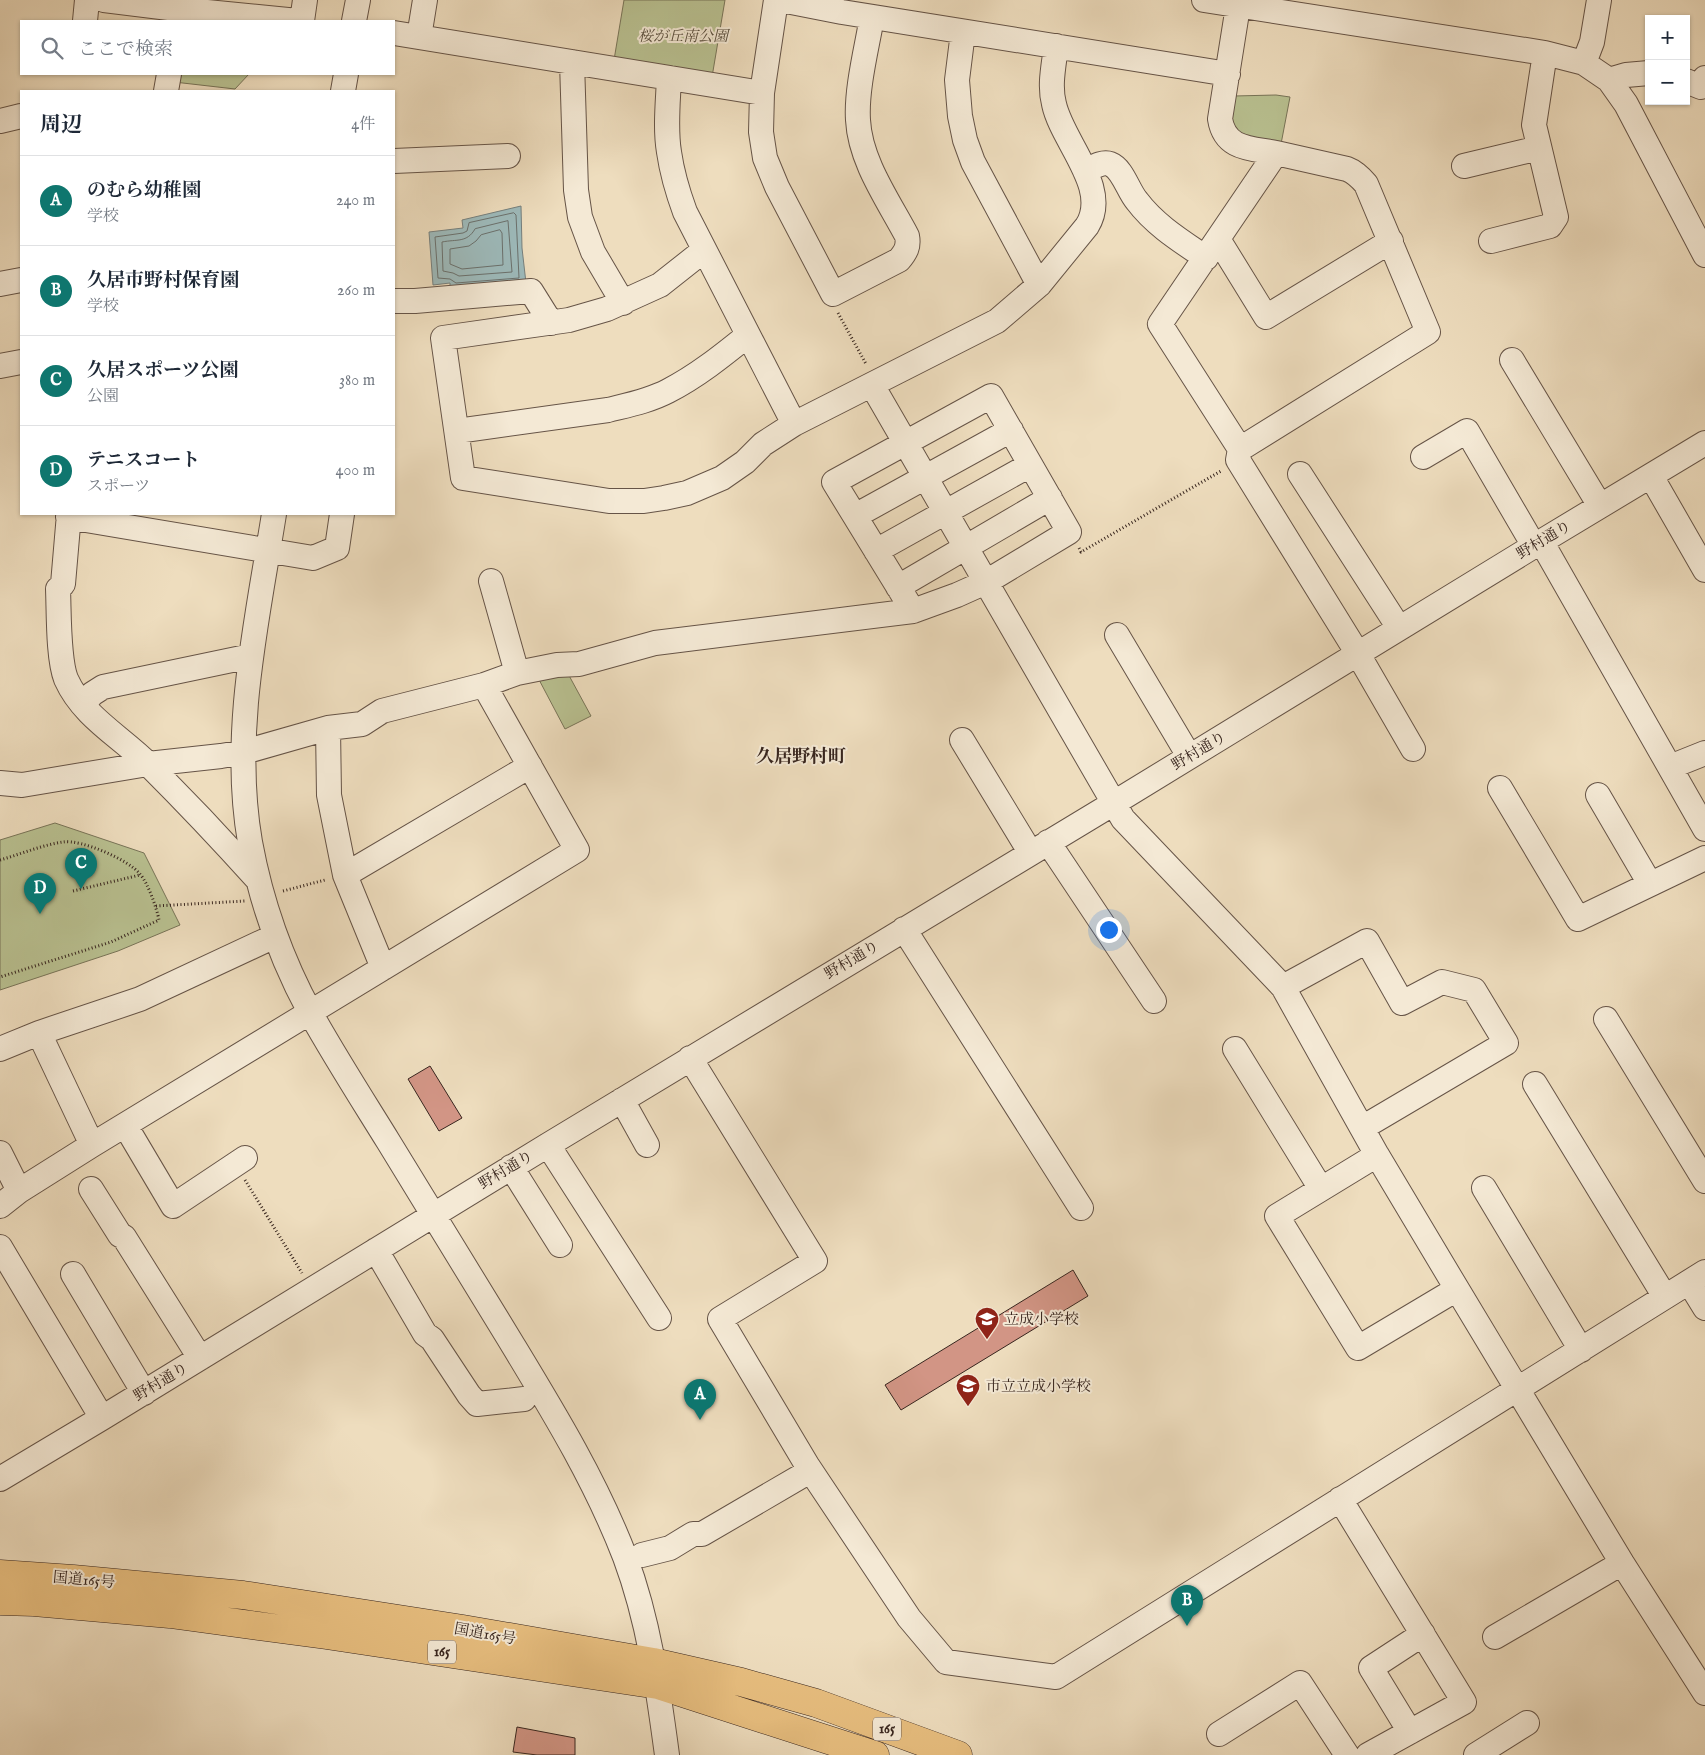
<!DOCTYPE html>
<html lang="ja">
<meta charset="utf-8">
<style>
body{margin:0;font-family:"IM FELL English","Noto Serif JP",serif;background:#f2f2f3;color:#1f2937}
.controls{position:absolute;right:15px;top:15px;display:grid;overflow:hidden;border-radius:0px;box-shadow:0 1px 4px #0004}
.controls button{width:45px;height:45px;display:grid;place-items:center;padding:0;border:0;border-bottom:1px solid #e0e1e3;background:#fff;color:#1f2937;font:25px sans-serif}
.you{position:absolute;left:1108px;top:929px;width:18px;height:18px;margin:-12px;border:4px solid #fff;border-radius:50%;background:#1a73e8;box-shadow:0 0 0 8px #1a73e833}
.badge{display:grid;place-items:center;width:32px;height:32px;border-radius:50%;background:#0f766e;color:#fff;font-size:16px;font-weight:700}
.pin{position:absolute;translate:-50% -41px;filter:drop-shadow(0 1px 2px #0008)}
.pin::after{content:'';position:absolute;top:26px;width:18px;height:15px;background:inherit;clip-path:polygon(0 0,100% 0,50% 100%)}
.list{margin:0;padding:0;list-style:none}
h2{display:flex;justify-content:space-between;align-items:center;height:65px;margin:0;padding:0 20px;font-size:21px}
h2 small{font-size:16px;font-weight:400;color:#747a83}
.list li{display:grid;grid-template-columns:32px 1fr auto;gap:15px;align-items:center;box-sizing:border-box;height:90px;padding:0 20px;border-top:1px solid #e0e1e3}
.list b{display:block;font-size:19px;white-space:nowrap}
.list p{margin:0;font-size:16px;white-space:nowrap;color:#747a83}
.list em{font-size:16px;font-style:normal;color:#747a83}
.icon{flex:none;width:28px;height:28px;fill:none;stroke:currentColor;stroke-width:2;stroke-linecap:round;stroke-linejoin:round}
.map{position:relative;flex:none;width:1705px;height:1755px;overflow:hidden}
.search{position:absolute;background:#fff;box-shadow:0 1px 4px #0004;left:20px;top:20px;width:375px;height:55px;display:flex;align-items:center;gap:12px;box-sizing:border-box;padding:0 18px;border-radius:0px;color:#747a83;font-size:19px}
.panel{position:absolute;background:#fff;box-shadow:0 1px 4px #0004;left:20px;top:90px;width:375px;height:425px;border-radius:0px}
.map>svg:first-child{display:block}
.green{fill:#b9c191;stroke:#787458}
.water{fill:#9dbabb;stroke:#757f7d}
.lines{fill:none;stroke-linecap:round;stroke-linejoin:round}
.shore{stroke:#6a706d;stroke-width:1}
.building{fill:#d29585;stroke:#38261f}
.minor-casing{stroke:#665447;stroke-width:26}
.highway-casing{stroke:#38261f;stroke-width:29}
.path{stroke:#38261f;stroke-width:3;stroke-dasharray:1 2.5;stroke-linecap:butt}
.minor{stroke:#f4e9d5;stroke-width:24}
.highway{stroke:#e7be7f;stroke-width:28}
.labels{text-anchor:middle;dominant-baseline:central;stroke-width:4;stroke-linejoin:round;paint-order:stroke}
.shield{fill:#f4e9d5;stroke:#706056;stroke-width:1}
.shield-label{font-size:14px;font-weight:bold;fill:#38261f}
.park-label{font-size:15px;font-style:italic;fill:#584d3c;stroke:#f4e9d5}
.street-label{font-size:15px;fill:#38261f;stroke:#f4e9d5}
.poi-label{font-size:15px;fill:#38261f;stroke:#f4e9d5;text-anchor:start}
.quarter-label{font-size:18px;font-weight:bold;fill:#38261f;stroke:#f4e9d5}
</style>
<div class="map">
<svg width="1705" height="1755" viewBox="0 0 1705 1755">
<rect width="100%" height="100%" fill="#eeddbe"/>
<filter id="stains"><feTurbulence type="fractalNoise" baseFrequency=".004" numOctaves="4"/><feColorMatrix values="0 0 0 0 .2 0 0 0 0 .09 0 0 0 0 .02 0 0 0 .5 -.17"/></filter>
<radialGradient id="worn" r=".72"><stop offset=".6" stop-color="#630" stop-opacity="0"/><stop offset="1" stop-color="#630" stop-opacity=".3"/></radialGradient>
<path class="green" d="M624,0H725L712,77L614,60Z
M175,74H249L235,89L174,82Z
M1276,95L1290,97L1281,144L1242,137L1229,121L1234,96Z
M566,670L591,716L565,729L536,674Z
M55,823L144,853L180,925L118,951L0,990V840Z"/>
<path class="water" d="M521,206L522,248L526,283L450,288V283L433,285L429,232L463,228L462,220Z"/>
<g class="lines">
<path class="shore" d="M514,213L516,215L519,278L456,283L450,279L438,278L435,237L463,233L467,231L469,223Z
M508,221L512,272L459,276L453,273L443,271L442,242C457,239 467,243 475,229Z
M500,230L502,233L503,265L462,269L450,264V249L469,246L476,241L481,235Z"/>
</g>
<path class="building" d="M430,1066L462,1118L439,1131L408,1079Z
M1073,1270L1088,1296L901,1410L885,1385Z
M517,1727L575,1738V1755H537L513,1752Z"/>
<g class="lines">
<defs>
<path id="minor" d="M104,0L177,9L298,21
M776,0L762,93L761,132L765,158L777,187L833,294L899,260C906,252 909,246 907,236C888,200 860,161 858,120C856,89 867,47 872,17
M781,0L842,12L1228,74
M1204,0L1545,53L1584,63L1609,80L1626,104L1705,255
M1239,0L1220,119C1225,150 1251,148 1276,153
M85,21L87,0
M302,21L305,0
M354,21L358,0
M963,32L957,80L960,116L965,140L973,162L1039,285
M394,33L762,93
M419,37L425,0
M572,62L576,190L580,217L593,252L623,303
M1584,63L1592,42L1599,0
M669,78C668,102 665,128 669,152C672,173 678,193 685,212L794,424
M1609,80L1626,75L1649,73
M1686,81L1701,87L1705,78
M166,91L169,74
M343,91L346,74
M0,121L21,116
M1276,153L1347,169C1355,172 1360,177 1366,184L1428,332L1240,449L1160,324Z
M394,161L508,156
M1464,166L1539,148
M1085,171C1092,168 1102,161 1110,164C1123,169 1128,191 1137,201C1155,225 1181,241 1206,258
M1218,239L1266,317L1391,241
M1491,241L1550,226L1556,217L1534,125L1545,53
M703,251L660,285L607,309L569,320L443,338L463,478L609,501H644L664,498L687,493L722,478L745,462L763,444L794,424L997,321L1039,285L1087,226C1111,188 1062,142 1054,104C1049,85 1054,65 1056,46
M0,284L21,280
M394,301H415L531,291L551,323
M1512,360L1600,506
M0,366L21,362
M872,385L1123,819L1283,987L1377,1155L1457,1289L1622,1563L1705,1693
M991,396L1069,532L986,582L957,595L913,611L834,482Z
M457,431L608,410C628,405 649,401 668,391C697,376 722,356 748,335
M1240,449L1238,460L1358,654L1413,749
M1423,457L1467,431L1534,546
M1300,474L1399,628
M1651,476L1705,570
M69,514L63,584L58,589C59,612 58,659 66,679C83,717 120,736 148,764C185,801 222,840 258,880
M274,514C257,621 231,733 250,842C261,902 282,961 311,1014C335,1057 362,1099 388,1141C428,1206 468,1272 508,1337C551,1408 595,1479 625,1557C649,1621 658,1688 667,1755
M855,516L1011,430
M68,517L313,558L337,548L342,514
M1541,541L1705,829
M876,551L1030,465
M491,581L517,673
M898,587L1050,498
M1117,635L1189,756
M83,705L92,694L103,687L251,656
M328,728L329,795L345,875L383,968
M962,740L1030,852
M1670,767L1705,753
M0,783L22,785L148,764L221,756L244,752L328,728L362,724L382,711L484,685L517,673L557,665L579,664L655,643L913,611
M1500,788L1578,919L1705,858
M1598,795L1650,884
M1048,842L1154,1001
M345,875L530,766
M904,929L1081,1208
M1283,987L1367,941L1402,1003L1442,982L1474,990L1506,1043L1362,1128
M1606,1019L1705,1181
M39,1033L92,1145
M0,1049L39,1033L140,999L275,936
M1235,1049L1321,1189
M690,1058L815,1261L720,1319L807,1465L909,1618L946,1662L1056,1677L1705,1272
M1535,1084L1665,1297
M622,1100L647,1145
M125,1125L173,1206L245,1158
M548,1145L659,1318
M0,1153L19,1191
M1377,1155L1277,1216L1358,1348L1457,1289
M511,1167L560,1245
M1484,1188L1581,1350
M91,1189L120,1235L124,1237L200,1358
M0,1206L19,1191L92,1145L577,850L484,685
M0,1247L102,1418
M376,1250L425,1334L432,1339L469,1395L477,1404L524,1399
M73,1274L144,1393
M1689,1282L1705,1308
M0,1479L102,1418L548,1145L1114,803L1534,546L1705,443
M1340,1499L1464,1702L1368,1755
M642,1555L670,1548L693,1534H702L810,1471
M1495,1637L1622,1563
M1410,1732L1371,1668L1423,1634
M1219,1734L1300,1683L1347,1755
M1476,1755L1527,1723"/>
<path id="highway" d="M0,1574L73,1579L243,1595L463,1629L653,1662L741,1682L816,1703L958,1755
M0,1601L34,1602L170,1614L326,1635L658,1685L875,1755"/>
</defs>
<use href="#minor" class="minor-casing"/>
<use href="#highway" class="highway-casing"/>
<path class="path" d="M838,313L866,364
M1079,548L1081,552L1221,471
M0,860C21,854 42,845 63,842C81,839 129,860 140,874C148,883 157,909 159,920L111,942L0,977
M73,891L140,875
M283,891L325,880
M156,906L245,901
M245,1180L302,1273"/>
<use href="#minor" class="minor"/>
<use href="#highway" class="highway"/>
</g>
<defs>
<symbol id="school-pin" viewBox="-11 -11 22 30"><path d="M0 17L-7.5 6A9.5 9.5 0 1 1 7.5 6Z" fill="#8f2418" stroke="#f4e9d5"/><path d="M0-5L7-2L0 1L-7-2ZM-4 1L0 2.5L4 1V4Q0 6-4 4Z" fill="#fff"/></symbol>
</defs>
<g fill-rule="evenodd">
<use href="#school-pin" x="973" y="1305" width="28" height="38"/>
<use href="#school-pin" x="954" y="1372" width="28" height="38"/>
</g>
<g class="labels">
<g class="shield">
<rect x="428" y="1640.5" width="28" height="23" rx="4"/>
<rect x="873" y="1717.5" width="28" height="23" rx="4"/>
</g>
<g class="shield-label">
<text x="442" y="1652">165</text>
<text x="887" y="1729">165</text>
</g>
<g class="park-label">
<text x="683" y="36">桜が丘南公園</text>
</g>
<g class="street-label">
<text transform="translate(1544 540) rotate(-31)">野村通り</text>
<text transform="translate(1199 751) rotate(-31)">野村通り</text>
<text transform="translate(852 960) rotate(-31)">野村通り</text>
<text transform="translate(506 1170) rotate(-31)">野村通り</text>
<text transform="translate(161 1382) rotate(-31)">野村通り</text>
<text transform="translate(84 1580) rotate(5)">国道165号</text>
<text transform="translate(485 1634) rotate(10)">国道165号</text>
</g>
<g class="poi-label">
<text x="1004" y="1319">立成小学校</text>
<text x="986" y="1386">市立立成小学校</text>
</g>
<g class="quarter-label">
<text x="801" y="757">久居野村町</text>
</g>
</g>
<rect width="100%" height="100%" filter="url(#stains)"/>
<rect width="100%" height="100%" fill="url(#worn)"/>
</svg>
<div class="controls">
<button>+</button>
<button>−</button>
</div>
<div class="you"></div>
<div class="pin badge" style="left:700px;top:1420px">A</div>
<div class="pin badge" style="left:1187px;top:1626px">B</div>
<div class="pin badge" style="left:81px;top:889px">C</div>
<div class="pin badge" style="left:40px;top:914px">D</div>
<div class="search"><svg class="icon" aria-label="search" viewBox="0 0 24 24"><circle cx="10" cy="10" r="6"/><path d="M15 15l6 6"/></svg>ここで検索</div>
<section class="panel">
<h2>周辺<small>4件</small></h2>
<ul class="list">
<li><span class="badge">A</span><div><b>のむら幼稚園</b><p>学校</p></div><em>240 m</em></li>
<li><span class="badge">B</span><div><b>久居市野村保育園</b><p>学校</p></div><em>260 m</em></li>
<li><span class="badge">C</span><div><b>久居スポーツ公園</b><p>公園</p></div><em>380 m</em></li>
<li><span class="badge">D</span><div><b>テニスコート</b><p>スポーツ</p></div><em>400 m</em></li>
</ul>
</section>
</div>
